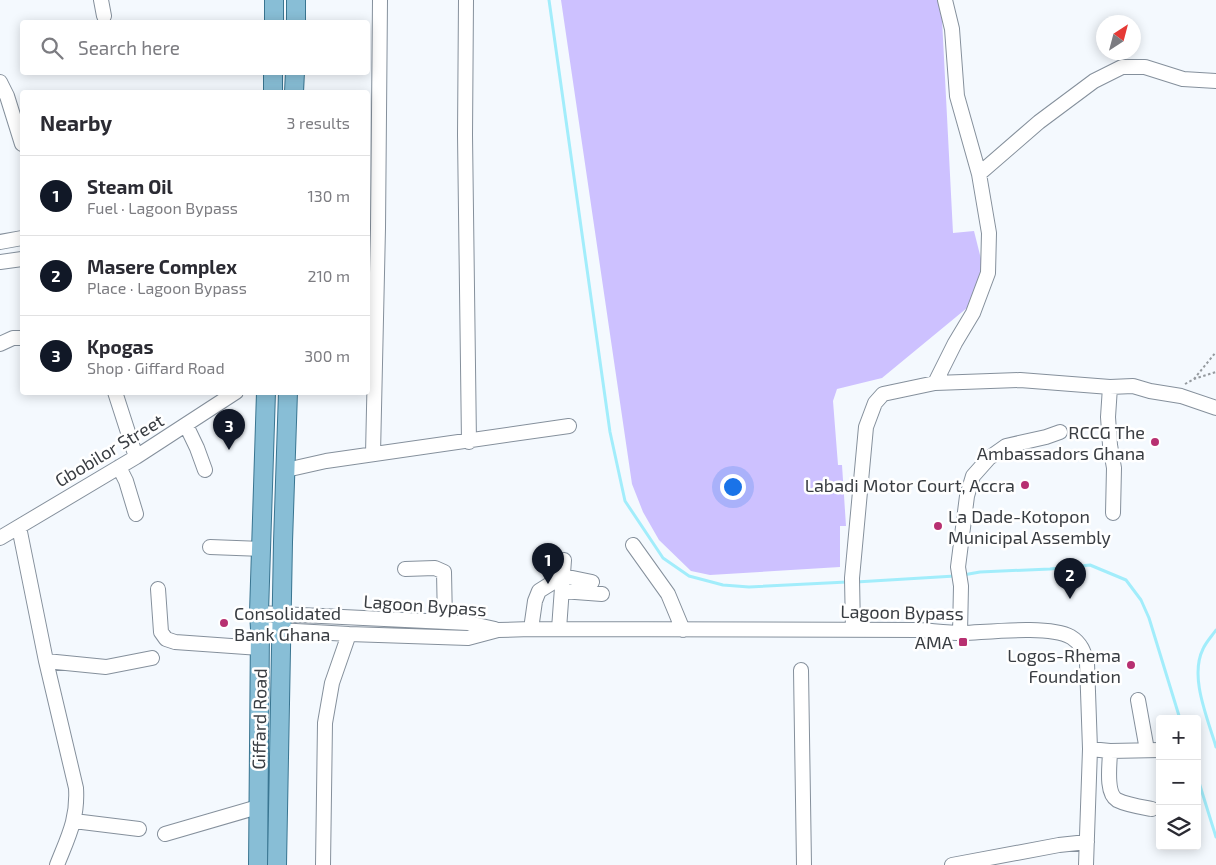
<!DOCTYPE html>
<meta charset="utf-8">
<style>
body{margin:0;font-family:"Exo 2",sans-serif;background:#f2f2f3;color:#2b2b33}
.controls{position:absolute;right:15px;bottom:15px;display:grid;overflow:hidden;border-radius:5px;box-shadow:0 2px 12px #0003}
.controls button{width:45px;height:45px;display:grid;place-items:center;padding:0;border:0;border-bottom:1px solid #e1e1e2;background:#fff;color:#2b2b33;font:25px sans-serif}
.compass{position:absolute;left:1096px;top:15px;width:45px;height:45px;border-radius:50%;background:#fff;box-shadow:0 2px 12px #0003;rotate:36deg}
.you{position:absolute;left:732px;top:486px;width:18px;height:18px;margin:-12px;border:4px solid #fff;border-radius:50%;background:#1a73e8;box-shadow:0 0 0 8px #1a73e833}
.badge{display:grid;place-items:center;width:32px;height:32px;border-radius:50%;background:#111827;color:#fff;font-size:16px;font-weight:700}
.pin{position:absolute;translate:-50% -41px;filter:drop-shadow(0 1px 2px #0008)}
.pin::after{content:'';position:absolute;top:26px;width:18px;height:15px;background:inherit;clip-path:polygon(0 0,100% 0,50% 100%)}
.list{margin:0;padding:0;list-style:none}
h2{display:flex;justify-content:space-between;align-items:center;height:65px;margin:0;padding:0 20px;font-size:21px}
h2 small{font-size:16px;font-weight:400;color:#7c7c81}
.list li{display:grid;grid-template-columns:32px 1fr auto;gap:15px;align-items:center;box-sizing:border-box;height:80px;padding:0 20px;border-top:1px solid #e1e1e2}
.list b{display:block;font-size:19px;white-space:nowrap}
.list p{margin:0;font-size:16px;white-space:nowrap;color:#7c7c81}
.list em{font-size:16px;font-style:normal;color:#7c7c81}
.icon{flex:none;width:28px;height:28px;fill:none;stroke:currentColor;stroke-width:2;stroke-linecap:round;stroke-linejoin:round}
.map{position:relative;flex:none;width:1216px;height:865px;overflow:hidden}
.search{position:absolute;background:#fff;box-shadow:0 2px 12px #0003;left:20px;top:20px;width:350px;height:55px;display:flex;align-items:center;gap:12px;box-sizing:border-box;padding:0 18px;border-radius:5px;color:#7c7c81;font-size:19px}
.panel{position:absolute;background:#fff;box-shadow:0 2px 12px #0003;left:20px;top:90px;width:350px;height:305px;border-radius:5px}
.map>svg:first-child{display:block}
.green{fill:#cdc1ff}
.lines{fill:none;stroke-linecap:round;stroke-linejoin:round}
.stream{stroke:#a2edfb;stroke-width:3}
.minor-casing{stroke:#85909c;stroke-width:16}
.major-casing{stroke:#397591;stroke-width:20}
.path{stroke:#959a9f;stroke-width:2;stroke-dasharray:2.5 2.5;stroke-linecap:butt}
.minor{stroke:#fff;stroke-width:14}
.major{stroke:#88bed6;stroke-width:18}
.poi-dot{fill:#b73071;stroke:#fff;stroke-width:2}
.labels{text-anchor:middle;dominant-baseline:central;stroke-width:5;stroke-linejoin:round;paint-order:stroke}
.poi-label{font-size:18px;fill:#393d42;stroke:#fff;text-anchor:end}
.street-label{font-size:18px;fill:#393d42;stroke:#fff}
</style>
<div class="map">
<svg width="1216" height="865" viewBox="0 0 1216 865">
<rect width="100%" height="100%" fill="#f4f9fe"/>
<path class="green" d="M561,0H941L953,233L974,231L984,271L973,303L882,378L837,389L833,401L838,465H842L846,526H840V567L710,575L691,571L659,540L643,512L632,484Z"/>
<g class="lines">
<path class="stream" d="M549,0L610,432L625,501L663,558L689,576L723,585L749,587L847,582
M963,575L980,572L1050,569L1090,565L1126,580L1141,600L1149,618L1180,719
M856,582L955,576
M1216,630C1212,636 1206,642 1203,649C1189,677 1208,719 1216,747
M1197,776L1216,837"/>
<defs>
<path id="minor" d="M101,0L104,16
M466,0L465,135L469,442
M0,82L7,96L22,144
M979,174L1039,122L1094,81L1122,67H1145L1183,79L1216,81
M0,242L22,238
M0,262L22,259
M0,344L13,338H22
M935,383L955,343L973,313L988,273L989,233L979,174L957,96L952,29L945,0
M1110,387L1108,417L1110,445L1114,468L1113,513
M115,392L136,457
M186,425L197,448L205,470
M373,454L378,228L380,0
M119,467L126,481L136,514
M286,470L326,461L569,426
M19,527L46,661L76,788C78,819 68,837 57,865
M0,538L136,457L236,392
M633,545L668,594L683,630
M210,547L261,549
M405,569L435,568L444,572L445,622
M158,589L161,632L166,639L175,642L260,648
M562,591L602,594
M259,613L468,623L495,629
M260,629L349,634L468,638L498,630L531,629L920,630C934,631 948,633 963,633C989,632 1049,625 1071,637C1081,643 1084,652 1087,663L1090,749L1086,865
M531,629L535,601L539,591L563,576L592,582
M559,629L564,560
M853,630L852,578L866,427L875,403L883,394L935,383L1020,380L1110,387L1133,386L1150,391L1181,396L1216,408
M960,633L961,586L958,567L967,496L973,476L989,458L1006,446L1046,437L1060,432
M46,661L106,667L152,658
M801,670L804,865
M1138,700L1147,750
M1090,749L1110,751L1160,750
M1110,751C1110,763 1105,793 1117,800C1127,805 1141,807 1152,809
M74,821L139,829
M165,834L258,807
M323,865L325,723L332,683L349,634
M952,865L1059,845L1087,842"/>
<path id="major" d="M274,22V0
M296,22V0
M273,92V72
M294,92L295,72
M258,865L260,629L259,613L266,392
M277,865L283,542L288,392"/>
</defs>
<use href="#minor" class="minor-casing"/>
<use href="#major" class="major-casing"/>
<path class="path" d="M1194,379L1216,352
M1185,384L1194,379L1216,372"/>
<use href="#minor" class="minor"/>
<use href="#major" class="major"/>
</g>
<g class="poi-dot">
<circle cx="1155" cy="442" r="5"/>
<circle cx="1025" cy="485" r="5"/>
<circle cx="938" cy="526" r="5"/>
<circle cx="224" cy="623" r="5"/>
<rect x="958" y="637" width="10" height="10" rx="2.5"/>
<circle cx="1131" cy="665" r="5"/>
</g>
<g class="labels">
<g class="poi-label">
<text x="1145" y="432">RCCG The<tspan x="1145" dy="21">Ambassadors Ghana</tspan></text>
<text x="1015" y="485">Labadi Motor Court, Accra</text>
<text x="948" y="516" text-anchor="start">La Dade-Kotopon<tspan x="948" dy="21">Municipal Assembly</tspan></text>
<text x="234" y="613" text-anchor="start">Consolidated<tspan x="234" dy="21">Bank Ghana</tspan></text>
<text x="953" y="642">AMA</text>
<text x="1121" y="655">Logos-Rhema<tspan x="1121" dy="21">Foundation</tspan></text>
</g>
<g class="street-label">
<text transform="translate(109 450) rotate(-31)">Gbobilor Street</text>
<text transform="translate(425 605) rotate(4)">Lagoon Bypass</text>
<text transform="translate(902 612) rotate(1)">Lagoon Bypass</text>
<text transform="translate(259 719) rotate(-89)">Giffard Road</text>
</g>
</g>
</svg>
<div class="controls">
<button>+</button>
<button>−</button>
<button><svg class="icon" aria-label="layers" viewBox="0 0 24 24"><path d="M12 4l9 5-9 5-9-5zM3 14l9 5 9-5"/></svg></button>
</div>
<svg class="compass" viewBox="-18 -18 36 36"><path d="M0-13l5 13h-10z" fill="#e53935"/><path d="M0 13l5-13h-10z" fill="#7c7c81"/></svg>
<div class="you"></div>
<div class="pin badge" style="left:548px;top:584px">1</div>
<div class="pin badge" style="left:1070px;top:599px">2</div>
<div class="pin badge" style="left:229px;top:450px">3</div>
<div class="search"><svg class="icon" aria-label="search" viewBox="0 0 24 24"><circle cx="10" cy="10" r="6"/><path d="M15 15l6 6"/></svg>Search here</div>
<section class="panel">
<h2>Nearby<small>3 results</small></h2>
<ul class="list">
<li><span class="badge">1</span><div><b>Steam Oil</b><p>Fuel · Lagoon Bypass</p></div><em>130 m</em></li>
<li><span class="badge">2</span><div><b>Masere Complex</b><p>Place · Lagoon Bypass</p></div><em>210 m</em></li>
<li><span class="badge">3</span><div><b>Kpogas</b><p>Shop · Giffard Road</p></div><em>300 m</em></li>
</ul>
</section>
</div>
